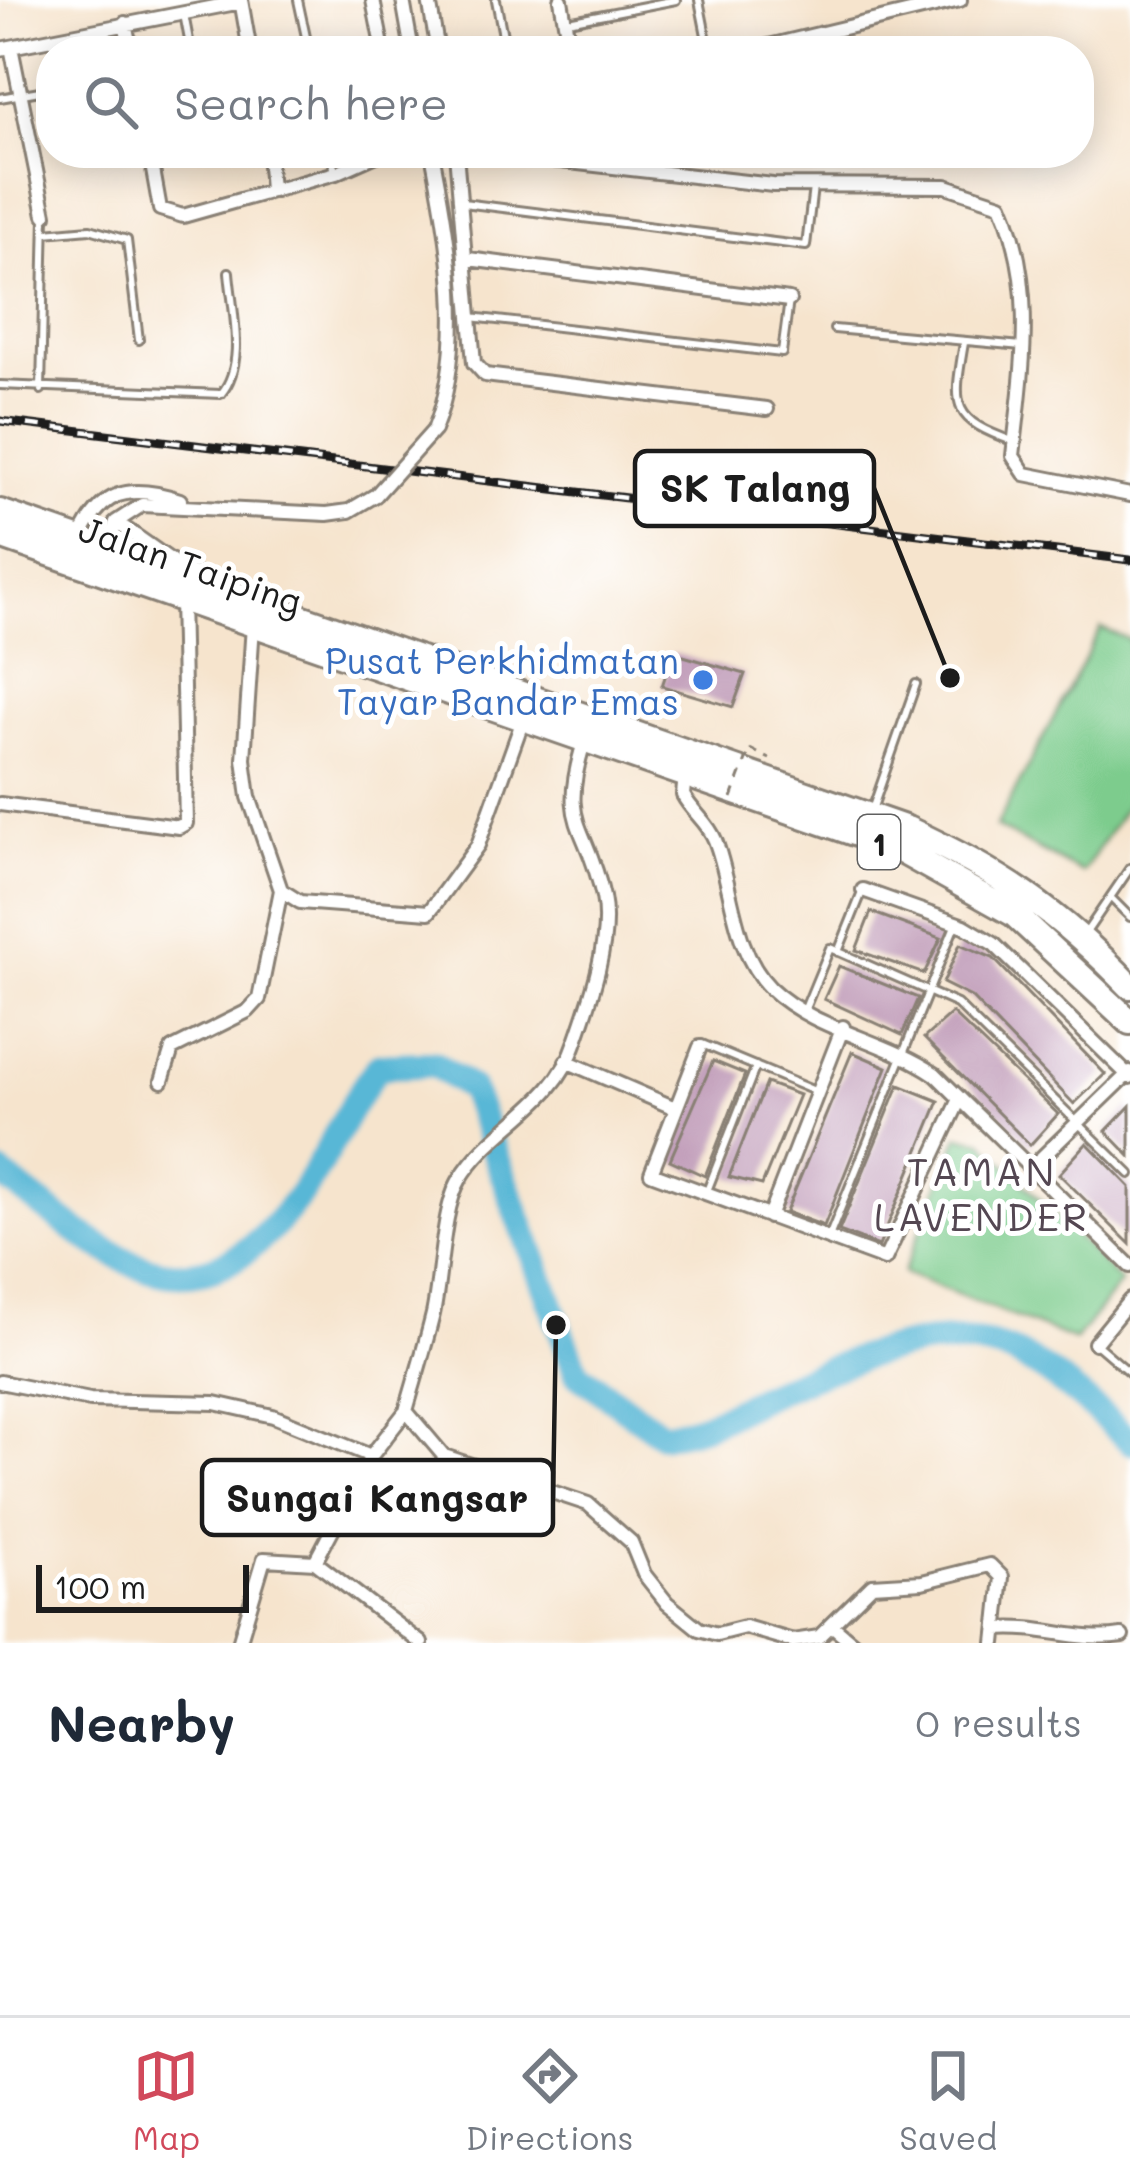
<!DOCTYPE html>
<style>
body{margin:0;font-family:Mali,sans-serif;background:#f2f2f3;color:#1f2937}
.scale{position:absolute;left:36px;bottom:30px;width:213px;box-sizing:border-box;padding-left:12px;border:6px solid #1c1c1c;border-top:0;font-size:33px;line-height:42px;white-space:nowrap;color:#1c1c1c;-webkit-text-stroke:9px #fff;paint-order:stroke}
.list{margin:0;padding:0;list-style:none}
h2{display:flex;justify-content:space-between;align-items:center;height:156px;margin:0;padding:0 48px;font-size:51px}
h2 small{font-size:39px;font-weight:400;color:#747a83}
.icon{flex:none;width:66px;height:66px;fill:none;stroke:currentColor;stroke-width:2;stroke-linecap:round;stroke-linejoin:round}
.map{position:relative;flex:none;width:1130px;height:1643px;overflow:hidden}
.search{position:absolute;background:#fff;box-shadow:0 6px 30px #0003;left:36px;right:36px;top:36px;height:132px;display:flex;align-items:center;gap:30px;box-sizing:border-box;padding:0 42px;border-radius:48px;color:#747a83;font-size:45px}
.sheet{height:372px;background:#fff}
nav{display:flex;justify-content:space-around;align-items:center;box-sizing:border-box;height:168px;border-top:3px solid #e0e1e3;background:#fff;font-size:33px;color:#747a83}
nav a{display:grid;justify-items:center;gap:6px}
nav .on{color:#d1495b}
.map>svg:first-child{display:block}
.green{fill:#7dcc8d;stroke:#4c7454;stroke-width:3}
.lines{fill:none;stroke-linecap:round;stroke-linejoin:round}
.river{stroke:#58b7d6;stroke-width:27}
.building{fill:#bd97b5}
.lane-casing{stroke:#898074;stroke-width:12}
.street-casing{stroke:#898074;stroke-width:18}
.highway-casing{stroke:#898074;stroke-width:30}
.path{stroke:#898074;stroke-width:3;stroke-dasharray:9 9;stroke-linecap:butt}
.lane{stroke:#fff;stroke-width:6}
.street{stroke:#fff;stroke-width:12}
.highway{stroke:#fff;stroke-width:24}
.rail-casing{stroke:#1c1c1c;stroke-width:9}
.rail{stroke:#fff;stroke-width:4.5;stroke-dasharray:14;stroke-linecap:butt}
.street-bridge-casing{stroke:#898074;stroke-width:18;stroke-linecap:butt}
.path-bridge{stroke:#898074;stroke-width:3;stroke-dasharray:9 9;stroke-linecap:butt}
.street-bridge{stroke:#fff;stroke-width:12}
.shop-dot{fill:#3f7fe0;stroke:#fff;stroke-width:4.5}
.labels{text-anchor:middle;dominant-baseline:central;stroke-width:10;stroke-linejoin:round;paint-order:stroke}
.shield{fill:#fff;stroke:#606060;stroke-width:3}
.shield-label{font-size:33px;font-weight:bold;fill:#1c1c1c}
.street-label{font-size:36px;fill:#1c1c1c;stroke:#fff}
.shop-label{font-size:36px;fill:#366cbe;stroke:#fff;text-anchor:end}
.neighbourhood-label{font-size:39px;letter-spacing:3px;fill:#544752;stroke:#fff}
.leader{fill:none;stroke:#1c1c1c;stroke-width:4.5}
.callout-dot{fill:#1c1c1c;stroke:#fff;stroke-width:4.5}
.callout{fill:#fff;stroke:#1c1c1c;stroke-width:4.5}
.callout-label{font-size:39px;text-anchor:middle;font-weight:bold;fill:#1c1c1c}
</style>
<div class="map">
<svg width="1130" height="1643" viewBox="0 0 1130 1643">
<rect width="100%" height="100%" fill="#fff"/>
<filter id="ink" filterUnits="userSpaceOnUse"><feTurbulence type="fractalNoise" baseFrequency=".00833" numOctaves="2"/><feDisplacementMap in="SourceGraphic" scale="24" xChannelSelector="R" yChannelSelector="G"/><feConvolveMatrix kernelMatrix="1 2 1 2 8 2 1 2 1" color-interpolation-filters="sRGB"/></filter>
<filter id="wash" filterUnits="userSpaceOnUse"><feTurbulence type="fractalNoise" baseFrequency=".004" numOctaves="4" result="noise"/><feDisplacementMap in="SourceGraphic" scale="48" xChannelSelector="R" yChannelSelector="G"/><feGaussianBlur stdDeviation="2.7" result="paint"/><feColorMatrix in="noise" values="0 0 0 0 0 0 0 0 0 0 0 0 0 0 0 0 0 1.4 0 .05"/><feComposite in="paint" operator="in"/></filter>
<g filter="url(#wash)">
<rect width="100%" height="100%" fill="#f6e4cd"/>
<path class="green" d="M1101,628L1130,640V800L1083,873L996,827Z
M959,1136L983,1141L1121,1282L1075,1341L903,1273Z"/>
<g class="lines">
<path class="river" d="M0,1174C106,1252 189,1340 296,1200C328,1158 346,1107 379,1066L434,1064L471,1089L577,1373L662,1434C715,1428 727,1412 773,1392C847,1360 951,1316 1029,1361C1067,1382 1098,1412 1130,1441"/>
</g>
<g id="blocks">
<path class="building" d="M673,653L745,674L733,707L662,686Z
M871,912L941,938L924,974L856,950Z
M960,944L993,958L1105,1074L1074,1104L971,997L943,983Z
M839,966L918,998L902,1035L824,999Z
M952,1013L1058,1114L1030,1145L924,1038Z
M852,1052L887,1067L824,1226L786,1212Z
M713,1061L745,1074L705,1176L670,1160Z
M766,1083L799,1095L762,1185L729,1177Z
M899,1085L939,1101L879,1246L839,1231Z
M1130,1106V1156L1106,1131Z
M1087,1143L1130,1187V1244L1059,1174Z"/>
</g>
</g>
<g filter="url(#ink)">
<use href="#blocks" fill-opacity="0" stroke="#898074" stroke-width="3"/>
<g class="lines">
<defs>
<path id="lane" d="M298,0L309,51
M496,0L506,51
M699,0L709,51
M184,14L191,51
M568,21L676,0
M0,98L51,89
M331,153L335,173
M463,203L806,246L813,187
M45,233L90,229L127,240L139,340
M471,317L782,353L789,300
M834,329L1022,346
M964,343C953,407 950,419 1015,442
M0,385L221,394C247,363 232,311 229,272
M41,390L45,215
M872,810L916,684
M1110,897L1130,917
M1085,934L1130,868
M838,952L863,890
M804,1011L830,948L957,1004L1130,1174
M702,1044L817,1092
M707,1191L756,1066
M829,1237L956,923
M1095,1343L1130,1373"/>
<path id="street" d="M241,0L250,51
M373,0L383,51
M403,0L412,51
M429,0L438,51
M561,0L570,51
M125,23L131,51
M11,47L45,215
M0,49L241,2
M748,51L960,0
M150,153L160,209L183,216L336,173L381,153
M268,153L271,190
M432,153C449,239 468,346 434,430
M456,153L474,363L485,375L767,409
M489,153L773,185L946,186L1001,204C1037,285 1022,371 1013,456L1025,474L1130,495
M468,259L789,300
M116,522L183,569
M78,543C100,490 128,483 180,500
M107,548L116,522L142,505L327,514L349,511L376,495
M253,625L244,759L249,797L281,890L300,902L429,912L478,845L524,717
M585,739C557,828 587,821 603,897C612,939 590,1001 576,1041C555,1107 492,1126 460,1179C442,1208 441,1278 433,1314C425,1347 415,1379 406,1411L444,1456L588,1504L631,1542L644,1574L667,1603L699,1629L717,1634L745,1627L793,1641L819,1637L872,1585L922,1582L990,1565L1002,1577L995,1643
M685,775L683,795C692,812 708,822 715,840C733,886 732,950 770,988C814,1030 885,1040 935,1074L1130,1266
M0,804L179,827L186,823L181,599
M863,890L964,926L994,944L1130,1077
M700,1047L651,1173L885,1259L960,1099
M566,1061L675,1108
M162,1081L172,1049L248,1011L259,999L281,890
M1031,1168L1130,1072
M769,1217L843,1027
M1095,1343L1130,1300
M0,1382L90,1400L215,1403L273,1416L371,1456L315,1562
M371,1456L406,1411
M315,1562L421,1643
M834,1627L853,1643
M997,1629C1044,1625 1079,1643 1122,1636
M239,1643L264,1559L315,1562"/>
<path id="highway" d="M0,512L907,829C1000,872 1059,912 1130,986
M0,536L894,847L1014,914L1130,1022"/>
</defs>
<use href="#lane" class="lane-casing"/>
<use href="#street" class="street-casing"/>
<use href="#highway" class="highway-casing"/>
<path class="path" d="M750,749L770,759"/>
<use href="#lane" class="lane"/>
<use href="#street" class="street"/>
<use href="#highway" class="highway"/>
<defs>
<path id="rail" d="M0,421L1130,560"/>
</defs>
<use href="#rail" class="rail-casing"/>
<use href="#rail" class="rail"/>
<defs>
<path id="street-bridge" d="M376,495L434,430"/>
</defs>
<use href="#street-bridge" class="street-bridge-casing"/>
<path class="path-bridge" d="M732,798L750,749"/>
<use href="#street-bridge" class="street-bridge"/>
</g>
</g>
<circle class="shop-dot" cx="703" cy="680" r="12"/>
<g class="labels">
<rect class="shield" x="858" y="815" width="42" height="54" rx="9"/>
<g class="shield-label">
<text x="879" y="842">1</text>
</g>
<g class="street-label">
<text transform="translate(191 564) rotate(19)">Jalan Taiping</text>
</g>
<g class="shop-label">
<text x="679" y="659">Pusat Perkhidmatan<tspan x="679" dy="41">Tayar Bandar Emas</tspan></text>
</g>
<g class="neighbourhood-label">
<text x="982" y="1170">TAMAN<tspan x="982" dy="45">LAVENDER</tspan></text>
</g>
</g>
<path class="leader" d="M950 678L874 488M556 1325L553 1498"/>
<g class="callout-dot">
<circle cx="950" cy="678" r="12"/>
<circle cx="556" cy="1325" r="12"/>
</g>
<g class="callout">
<rect x="635" y="451" width="239" height="75" rx="12"/>
<rect x="202" y="1460" width="351" height="75" rx="12"/>
</g>
<g class="callout-label">
<text x="755" y="502">SK Talang</text>
<text x="377" y="1512">Sungai Kangsar</text>
</g>
</svg>
<div class="scale">100 m</div>
<div class="search"><svg class="icon" aria-label="search" viewBox="0 0 24 24"><circle cx="10" cy="10" r="6"/><path d="M15 15l6 6"/></svg>Search here</div>
</div>
<section class="sheet">
<h2>Nearby<small>0 results</small></h2>
<ul class="list">
</ul>
</section>
<nav>
<a class="on"><svg class="icon" aria-label="map" viewBox="0 0 24 24"><path d="M3 6l6-2 6 2 6-2v14l-6 2-6-2-6 2zM9 4v14M15 6v14"/></svg>Map</a>
<a><svg class="icon" aria-label="directions" viewBox="0 0 24 24"><path d="M12 3l9 9-9 9-9-9zM9 14v-3h6M13 9l2 2-2 2"/></svg>Directions</a>
<a><svg class="icon" aria-label="saved" viewBox="0 0 24 24"><path d="M7 4h10v16l-5-4-5 4z"/></svg>Saved</a>
</nav>
